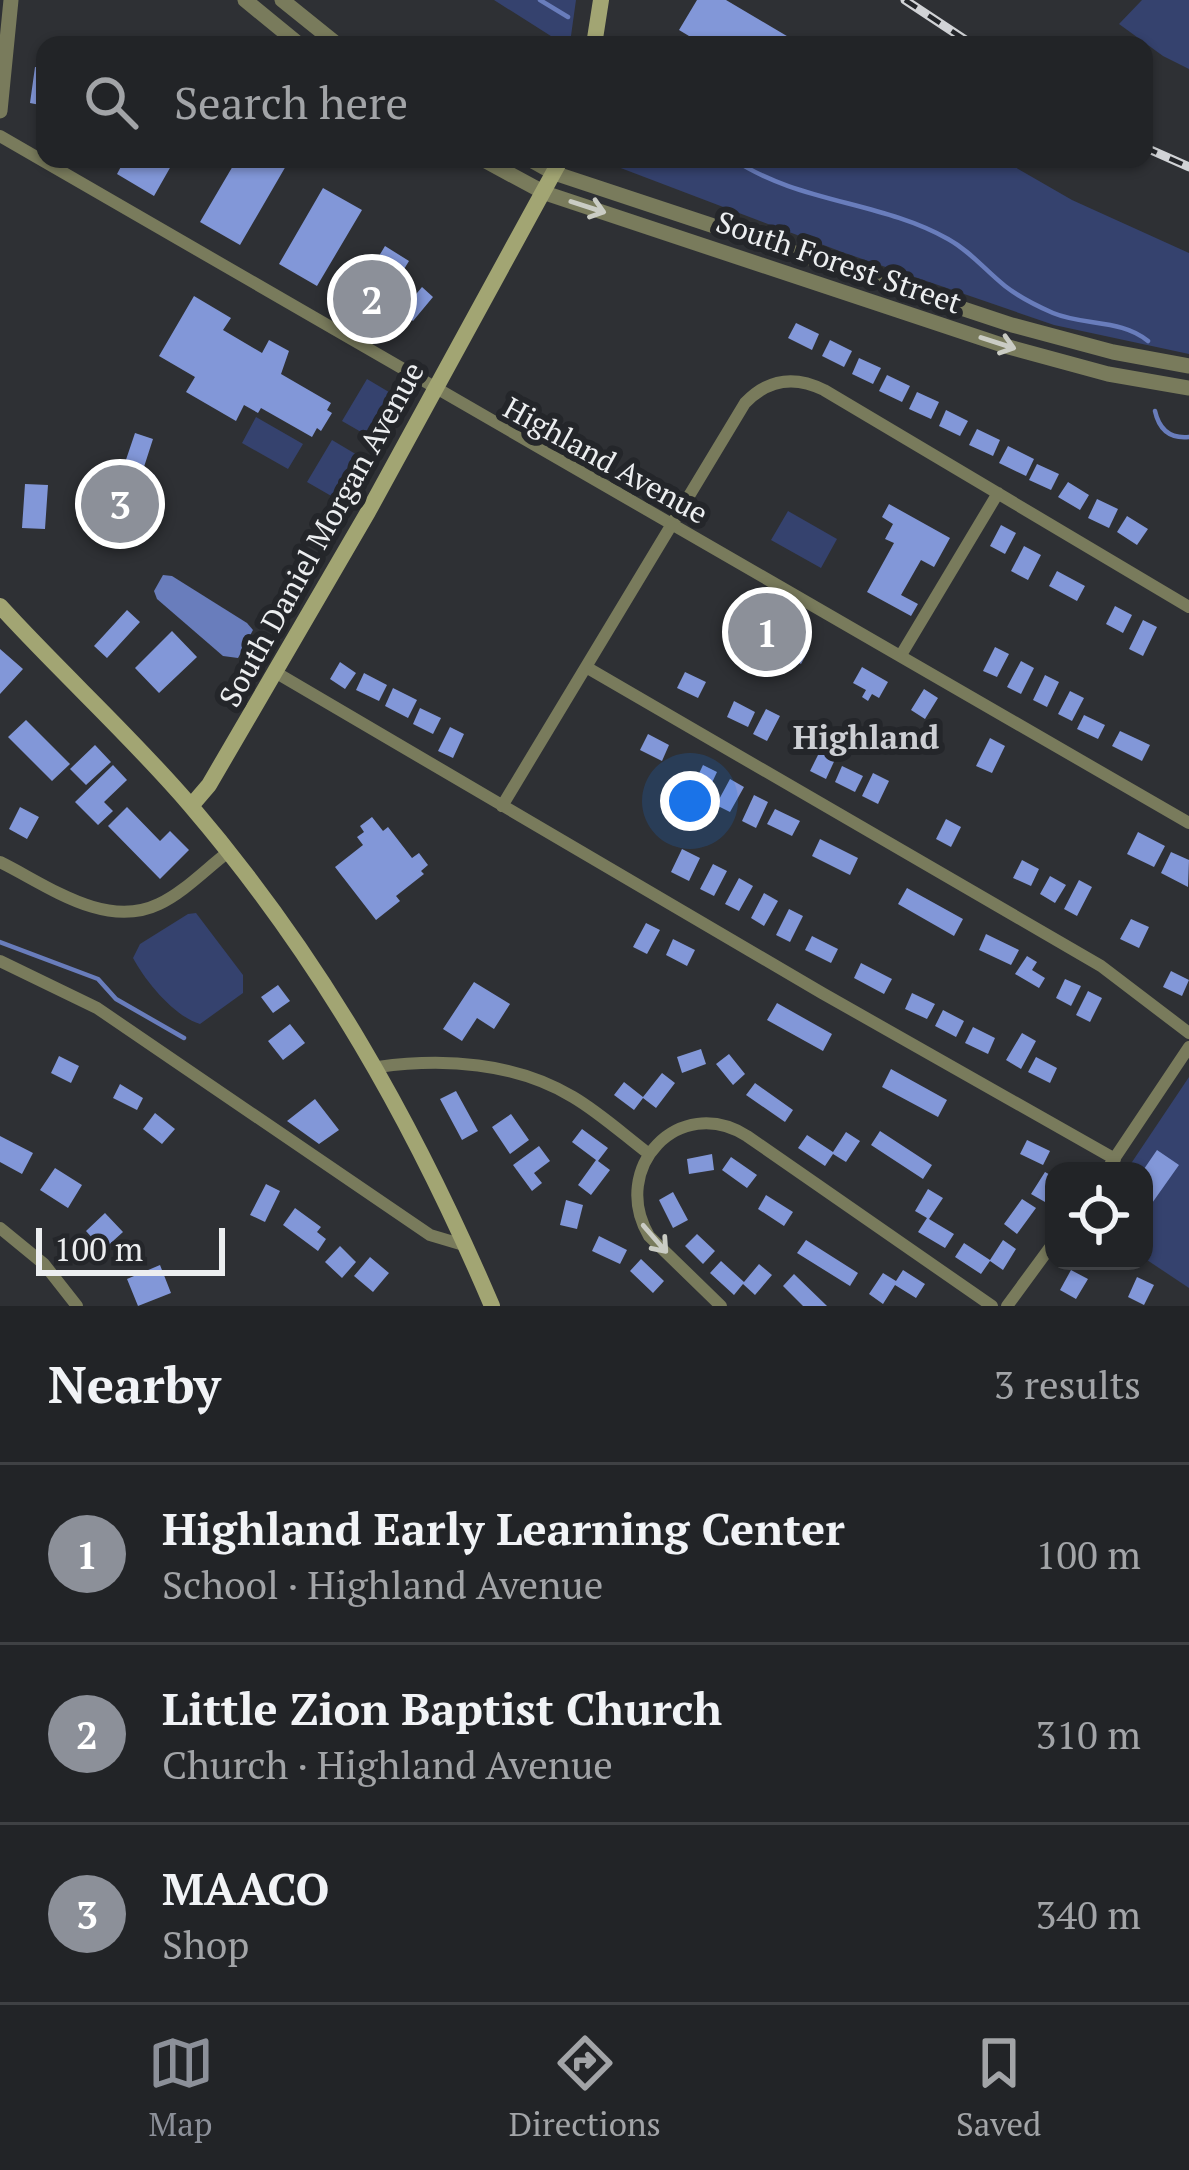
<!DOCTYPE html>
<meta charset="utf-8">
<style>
body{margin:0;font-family:"PT Serif",serif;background:#2a2c2f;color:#f1f3f6}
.controls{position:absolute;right:36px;bottom:36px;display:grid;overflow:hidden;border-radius:24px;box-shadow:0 3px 9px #0004}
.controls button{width:108px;height:108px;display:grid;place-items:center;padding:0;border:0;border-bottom:3px solid #3f4144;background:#222427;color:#f1f3f6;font:60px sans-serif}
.scale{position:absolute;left:36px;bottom:30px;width:189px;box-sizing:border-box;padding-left:12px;border:6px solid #eceef0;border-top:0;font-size:33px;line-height:42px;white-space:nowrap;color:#eceef0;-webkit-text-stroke:9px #24262a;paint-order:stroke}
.you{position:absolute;left:690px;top:801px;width:42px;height:42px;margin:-30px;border:9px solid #fff;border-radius:50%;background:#1a73e8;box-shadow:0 0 0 18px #1a73e833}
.badge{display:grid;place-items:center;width:78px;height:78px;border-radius:50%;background:#8c9099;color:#fff;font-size:39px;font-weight:700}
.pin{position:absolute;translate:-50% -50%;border:6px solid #fff;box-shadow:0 3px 12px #0006}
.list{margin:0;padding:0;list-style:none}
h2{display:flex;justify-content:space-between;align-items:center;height:156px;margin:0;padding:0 48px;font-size:51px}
h2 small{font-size:39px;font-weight:400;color:#a2a4a7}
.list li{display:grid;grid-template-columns:78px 1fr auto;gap:36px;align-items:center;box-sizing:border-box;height:180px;padding:0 48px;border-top:3px solid #3f4144}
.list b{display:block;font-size:45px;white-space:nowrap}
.list p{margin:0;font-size:39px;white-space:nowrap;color:#a2a4a7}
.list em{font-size:39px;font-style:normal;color:#a2a4a7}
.icon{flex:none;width:66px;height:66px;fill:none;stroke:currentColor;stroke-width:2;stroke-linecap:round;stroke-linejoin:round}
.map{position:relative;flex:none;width:1189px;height:1306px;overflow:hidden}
.search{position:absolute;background:#222427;box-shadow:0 3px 9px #0004;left:36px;right:36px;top:36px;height:132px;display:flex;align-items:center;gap:30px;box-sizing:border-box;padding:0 42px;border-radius:24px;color:#a2a4a7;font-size:45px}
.sheet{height:696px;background:#222427}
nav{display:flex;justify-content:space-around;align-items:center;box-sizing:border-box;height:168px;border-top:3px solid #3f4144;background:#222427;font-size:33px;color:#a2a4a7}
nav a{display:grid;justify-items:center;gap:6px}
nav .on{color:#8c9099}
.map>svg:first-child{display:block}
.green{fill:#35426e}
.water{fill:#697dbc}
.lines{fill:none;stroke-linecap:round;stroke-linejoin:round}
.stream{stroke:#697dbc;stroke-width:4.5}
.building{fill:#8297d8}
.minor{stroke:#797b5c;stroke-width:12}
.tertiary{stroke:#797b5c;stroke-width:15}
.secondary{stroke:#a2a573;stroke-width:16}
.rail-casing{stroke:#d1d3d6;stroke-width:9}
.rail{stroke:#24262a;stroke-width:4.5;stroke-dasharray:14;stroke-linecap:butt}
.oneway{stroke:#caccc4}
.labels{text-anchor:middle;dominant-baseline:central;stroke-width:12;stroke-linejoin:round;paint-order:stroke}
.street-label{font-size:30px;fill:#eceef0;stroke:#24262a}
.neighbourhood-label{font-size:33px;font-weight:bold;fill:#cdcfd4;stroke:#24262a}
</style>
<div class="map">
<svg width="1189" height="1306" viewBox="0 0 1189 1306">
<rect width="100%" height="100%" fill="#2e3034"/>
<path class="green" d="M494,0H576L570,43L554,38Z
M1142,0H1189V69L1163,56L1119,24Z
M597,159H795C815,167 834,174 853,159H1001L1072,200L1189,253V354L1054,325L842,252Z
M367,379L399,398L375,440L342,421Z
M256,417L303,444L288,469L242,443Z
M332,440L364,459L340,501L307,482Z
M788,511L837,539L821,568L771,540Z
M196,913L243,975V993L200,1024C174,1016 146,982 133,958L140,944L188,914Z
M1189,1077V1288L1144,1258V1171H1126Z"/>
<path class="water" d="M163,575L172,576L247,623L253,630L238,658L223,656L157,599L154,591Z"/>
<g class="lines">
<path class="stream" d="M540,0L568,17
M615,40L622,45
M733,159C798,203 881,201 948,239C970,251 985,270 1005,286C1019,297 1037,306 1053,313C1084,326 1122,319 1148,341
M1155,411C1159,429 1169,439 1189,437
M0,942L98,979L116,999L184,1038"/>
</g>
<path class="building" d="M697,0H726L802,45H704L679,30Z
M35,67L45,68V106L30,103Z
M125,159H175L154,196L117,174Z
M237,159H290L240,245L200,222Z
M323,188L362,210L317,286L279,264Z
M385,246L409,261L373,320L349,306Z
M422,287L433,297L413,321L402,311Z
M194,296L231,318L223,330L262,353L269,340L289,351L281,374L331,403L327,410L332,413L321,431L317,428L312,437L261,408L258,413L244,405L236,421L186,392L195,377L159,356Z
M796,323L819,334L812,350L788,338Z
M830,340L852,351L844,367L822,356Z
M859,358L881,368L873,384L852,374Z
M887,375L910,386L902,402L879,391Z
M917,392L939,402L931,419L909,409Z
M946,410L968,421L960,436L939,426Z
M977,429L1000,440L993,456L969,445Z
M135,433L153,439L143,470L155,475L141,515L131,512L128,522L107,516Z
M1008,446L1034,459L1026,476L999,463Z
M1037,464L1059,474L1051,490L1029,480Z
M1068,482L1089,495L1080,510L1058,497Z
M25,484L48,485L45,529L22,528Z
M1097,499L1118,509L1109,528L1088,518Z
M889,504L950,538L934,567L921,560L901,595L918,604L911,616L867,592L894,543L885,539L893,524L882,517Z
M1127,516L1148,529L1137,545L1117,532Z
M1001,525L1016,533L1005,554L990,546Z
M1024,546L1041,555L1028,580L1011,571Z
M1057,571L1085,586L1077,601L1049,586Z
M1115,606L1132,615L1123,633L1106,624Z
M127,610L140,622L107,658L94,646Z
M760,612L791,629L787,637L809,649L801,664L747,636Z
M1143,620L1157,627L1143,656L1129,649Z
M172,631L197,657L159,693L135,668Z
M995,647L1009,654L997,677L983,671Z
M0,649L23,669L0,694Z
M1021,661L1034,668L1021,694L1007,687Z
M340,662L356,673L345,689L330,679Z
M862,667L888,682L879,698L872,694L868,701L862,697L866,690L853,683Z
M685,672L706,682L698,698L677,688Z
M364,673L387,685L379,701L356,690Z
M1045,675L1059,682L1047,707L1033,700Z
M393,688L417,700L408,718L385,706Z
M924,689L938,698L925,719L911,710Z
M1070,691L1084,698L1072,721L1058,714Z
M734,701L755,712L748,727L727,717Z
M420,708L441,718L433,734L413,724Z
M766,709L780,716L767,741L753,734Z
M1084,715L1105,725L1098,739L1077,729Z
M26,720L70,764L52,781L8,737Z
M450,727L464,734L453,758L438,751Z
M1120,731L1150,745L1142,761L1112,746Z
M648,734L669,745L662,761L640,750Z
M990,738L1005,746L992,773L976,766Z
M95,745L111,762L86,785L70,769Z
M823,745L838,753L826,779L810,771Z
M113,765L127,780L104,802L113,811L98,825L75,802Z
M703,765L717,772L702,804L688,797Z
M842,766L863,776L855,792L835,782Z
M873,773L889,781L878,804L862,796Z
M730,779L744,787L730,812L716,805Z
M754,795L768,802L756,828L742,821Z
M20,807L39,817L27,839L9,829Z
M127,807L160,841L170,831L189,850L160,879L108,826Z
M775,809L800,821L792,836L767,824Z
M372,817L383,831L388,827L412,858L419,853L428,865L421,871L424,874L396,896L400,901L376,920L335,867L363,845L357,837L364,832L360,826Z
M946,819L961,827L951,847L936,839Z
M1138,832L1165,846L1154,867L1127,854Z
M820,839L858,858L850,875L812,856Z
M682,849L700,858L689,881L671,872Z
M1171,852L1189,860L1188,887L1161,873Z
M1022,860L1039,869L1031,886L1013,878Z
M713,864L727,871L714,896L700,889Z
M1050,876L1066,885L1055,903L1040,894Z
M739,878L753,886L739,911L725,904Z
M1079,880L1092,887L1077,916L1064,909Z
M907,888L963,919L954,936L898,904Z
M764,893L778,901L764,926L751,918Z
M789,909L803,916L790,942L776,935Z
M1131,919L1149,927L1139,948L1120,939Z
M646,923L660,930L647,954L633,947Z
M986,934L1019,950L1011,965L979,950Z
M812,936L838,949L831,963L805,950Z
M673,939L695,950L687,966L666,955Z
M1027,956L1037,962L1032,970L1045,978L1039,988L1015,974Z
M861,963L892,979L884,994L854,978Z
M1171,971L1189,980L1182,996L1163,987Z
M1065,979L1081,986L1071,1006L1056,998Z
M474,982L510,1004L494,1029L477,1018L462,1041L443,1029Z
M278,985L290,1001L273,1013L261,997Z
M1088,991L1102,998L1090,1022L1076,1015Z
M912,993L935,1004L927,1019L905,1009Z
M777,1003L832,1034L823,1051L767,1020Z
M943,1010L964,1021L956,1037L935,1026Z
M290,1024L305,1043L283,1060L268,1041Z
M973,1027L995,1038L988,1054L965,1043Z
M1022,1033L1036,1041L1021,1069L1006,1060Z
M701,1049L706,1064L682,1073L677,1057Z
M729,1054L745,1074L733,1085L716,1064Z
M59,1056L79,1066L71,1083L51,1073Z
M1036,1057L1057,1068L1050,1083L1028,1072Z
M891,1069L947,1100L938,1117L882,1087Z
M662,1073L675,1083L656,1108L643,1098L634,1110L614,1095L624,1082L643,1097Z
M755,1083L793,1110L785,1122L746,1095Z
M120,1084L143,1098L137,1110L113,1098Z
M456,1091L478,1131L462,1140L440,1099Z
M315,1099L339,1130L319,1144L287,1121Z
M155,1113L175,1129L162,1144L143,1129Z
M511,1114L529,1140L510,1154L492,1127Z
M582,1129L608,1148L598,1161L610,1170L591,1195L578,1185L596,1160L572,1142Z
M880,1131L932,1165L923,1179L871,1145Z
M846,1132L860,1141L846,1162L833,1154L825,1166L798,1148L807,1135L833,1152Z
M0,1136L33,1153L22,1174L0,1162Z
M1027,1140L1050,1151L1043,1165L1020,1154Z
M539,1146L550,1161L534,1173L542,1183L532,1191L513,1165Z
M1157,1150L1179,1165L1150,1206L1144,1202V1169Z
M712,1154L714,1170L689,1174L687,1159Z
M731,1157L757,1175L747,1188L722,1170Z
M55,1168L82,1185L68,1208L40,1190Z
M1045,1172L1054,1177V1188L1045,1202L1031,1194Z
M266,1184L280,1191L265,1222L250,1215Z
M928,1189L943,1198L929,1219L954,1234L945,1248L918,1232L927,1218L915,1211Z
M673,1192L688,1220L673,1228L659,1200Z
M766,1195L793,1212L784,1226L758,1209Z
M1022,1199L1036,1208L1017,1234L1004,1224Z
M566,1200L583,1205L577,1229L560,1225Z
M295,1208L321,1227L317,1232L326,1239L318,1251L283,1225Z
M105,1213L123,1232L103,1250L86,1231Z
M697,1234L715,1251L703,1264L685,1246Z
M599,1236L627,1250L620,1264L592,1251Z
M806,1240L858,1273L850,1286L797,1253Z
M1003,1240L1016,1249L1003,1270L990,1261L981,1274L955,1257L964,1243L990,1260Z
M340,1246L356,1262L342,1278L325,1262Z
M370,1257L389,1273L373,1292L354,1276Z
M641,1259L664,1281L653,1293L630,1271Z
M721,1261L744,1282L759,1264L772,1275L755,1295L743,1284L734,1295L710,1273Z
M160,1265L171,1293L138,1306L127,1279Z
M903,1270L925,1284L916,1298L895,1285L883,1304L869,1294L883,1273L896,1281Z
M1071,1270L1088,1279L1076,1299L1060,1290Z
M794,1274L827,1306H803L783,1286Z
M1137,1277L1154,1285L1144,1305L1128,1297Z"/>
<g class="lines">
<path class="minor" d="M0,136L1189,823
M901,655L998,493
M586,667L1101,966L1189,1033
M275,672L822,993L1115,1159
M502,806L745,403C768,379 794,375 824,390L1189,607
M0,862C47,885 105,930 159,904C183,893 206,869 227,853
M0,961L97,1008L430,1235L467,1246
M378,1067C443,1058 515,1062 573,1097C600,1113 624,1135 649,1154
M1106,1171L1189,1047
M0,1228L44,1264L77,1306
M721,1306L649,1236C609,1168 679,1093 747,1136L992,1306
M1007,1306L1054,1242"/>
<path class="tertiary" d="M245,0L300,45
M282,0L338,45
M0,111L11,0
M482,159L545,193L1005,346L1108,374L1189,388
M529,159L554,173L1012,325L1113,352L1189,366"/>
<path class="secondary" d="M594,45L601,0
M0,606C62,674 131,736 190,805C321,958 414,1123 492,1306
M191,806L209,785L368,512L561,159"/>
<defs>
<path id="rail" d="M905,0L973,45
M1144,147L1189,167"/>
</defs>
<use href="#rail" class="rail-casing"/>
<use href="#rail" class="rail"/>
</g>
<defs><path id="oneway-shaft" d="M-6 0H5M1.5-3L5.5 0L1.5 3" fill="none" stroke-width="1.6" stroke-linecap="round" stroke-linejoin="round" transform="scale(3)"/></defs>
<g class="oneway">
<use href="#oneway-shaft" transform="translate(588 207) rotate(18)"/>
<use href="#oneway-shaft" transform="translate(998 343) rotate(18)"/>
<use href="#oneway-shaft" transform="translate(655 1239) rotate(49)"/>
</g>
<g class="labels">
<g class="street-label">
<text transform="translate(839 262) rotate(19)">South Forest Street</text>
<text transform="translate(606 460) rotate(29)">Highland Avenue</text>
<text transform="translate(321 534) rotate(-61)">South Daniel Morgan Avenue</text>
</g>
<g class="neighbourhood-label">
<text x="866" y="736">Highland</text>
</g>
</g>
</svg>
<div class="controls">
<button><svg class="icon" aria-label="locate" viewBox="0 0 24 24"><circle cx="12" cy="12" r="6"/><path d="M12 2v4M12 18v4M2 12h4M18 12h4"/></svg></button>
</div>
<div class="scale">100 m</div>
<div class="you"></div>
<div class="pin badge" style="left:767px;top:632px">1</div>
<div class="pin badge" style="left:372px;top:299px">2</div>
<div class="pin badge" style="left:120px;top:504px">3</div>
<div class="search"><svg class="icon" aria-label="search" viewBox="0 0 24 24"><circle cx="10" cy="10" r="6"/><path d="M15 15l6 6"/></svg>Search here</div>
</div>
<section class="sheet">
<h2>Nearby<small>3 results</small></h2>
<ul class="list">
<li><span class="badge">1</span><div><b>Highland Early Learning Center</b><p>School · Highland Avenue</p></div><em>100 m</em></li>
<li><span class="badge">2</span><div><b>Little Zion Baptist Church</b><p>Church · Highland Avenue</p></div><em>310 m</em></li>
<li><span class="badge">3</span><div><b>MAACO</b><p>Shop</p></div><em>340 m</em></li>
</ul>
</section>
<nav>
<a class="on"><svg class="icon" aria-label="map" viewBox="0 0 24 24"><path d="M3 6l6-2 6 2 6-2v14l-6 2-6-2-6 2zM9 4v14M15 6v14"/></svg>Map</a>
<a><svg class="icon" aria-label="directions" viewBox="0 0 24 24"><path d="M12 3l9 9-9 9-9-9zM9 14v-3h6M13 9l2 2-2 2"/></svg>Directions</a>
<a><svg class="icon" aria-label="saved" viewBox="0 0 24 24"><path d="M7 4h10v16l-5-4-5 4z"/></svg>Saved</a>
</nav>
